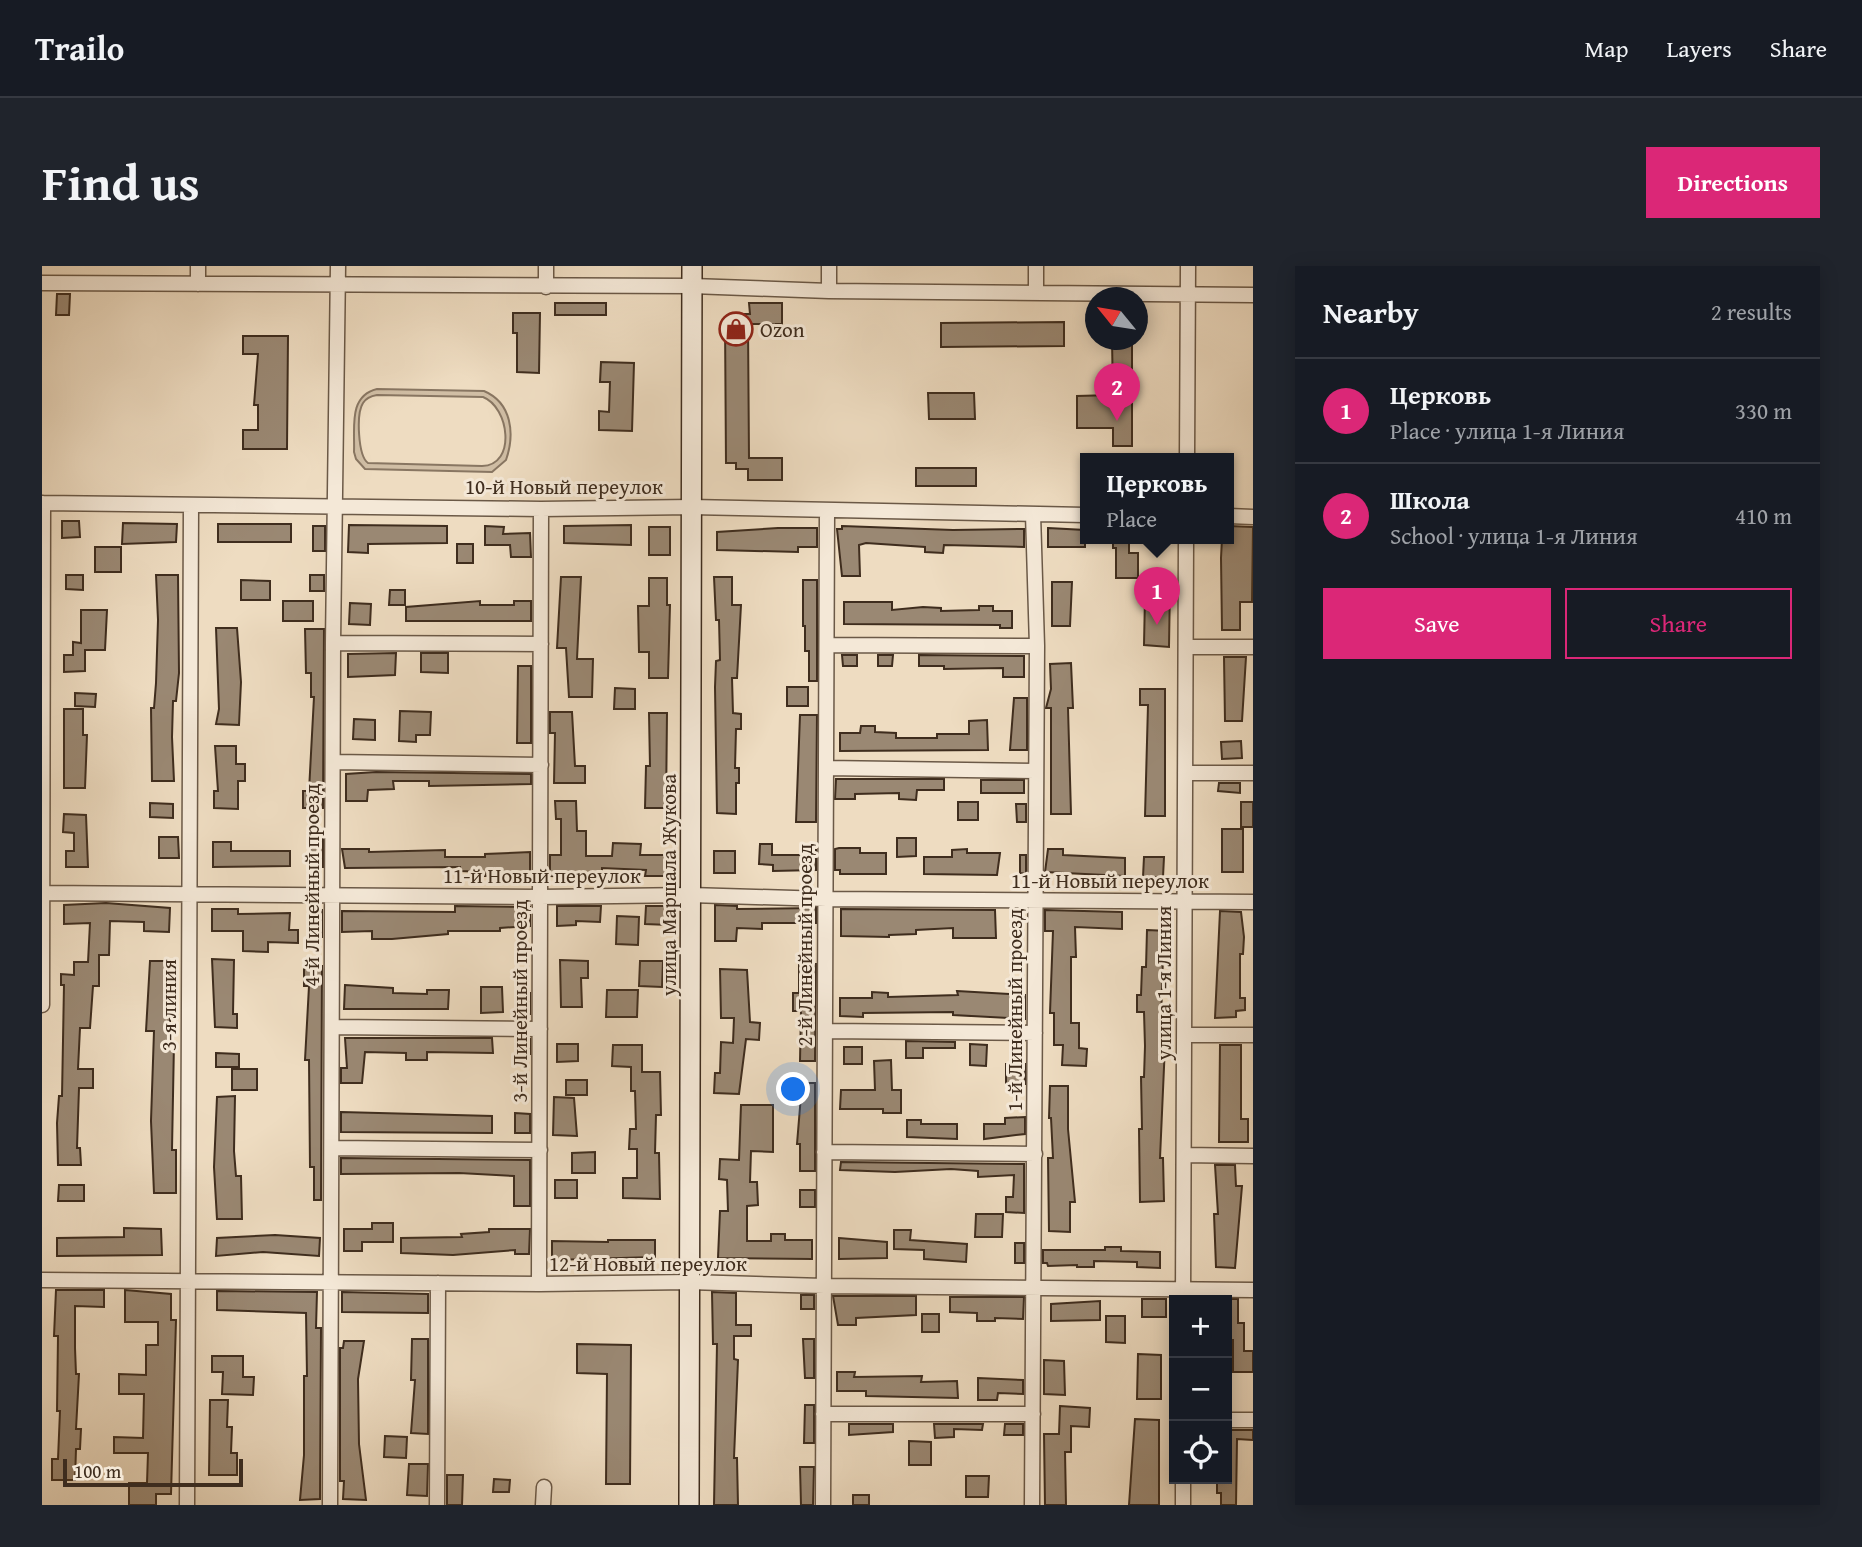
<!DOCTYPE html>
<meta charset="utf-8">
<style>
body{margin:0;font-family:"Gentium Book Plus",serif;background:#20242c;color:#f1f3f6}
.controls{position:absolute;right:21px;bottom:21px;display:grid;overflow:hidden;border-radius:0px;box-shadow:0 4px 18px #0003}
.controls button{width:63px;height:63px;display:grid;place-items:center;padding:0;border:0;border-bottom:2px solid #363941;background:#171b24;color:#f1f3f6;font:35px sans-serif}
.compass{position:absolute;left:1043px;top:21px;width:63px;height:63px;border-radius:50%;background:#171b24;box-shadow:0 4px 18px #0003;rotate:300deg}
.scale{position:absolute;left:21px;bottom:18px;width:180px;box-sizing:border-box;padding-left:7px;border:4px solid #3f2d1e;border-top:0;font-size:19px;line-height:24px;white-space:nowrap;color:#3f2d1e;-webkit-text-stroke:5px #f4e8d7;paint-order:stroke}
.you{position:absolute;left:752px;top:824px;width:24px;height:24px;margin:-18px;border:5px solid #fff;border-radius:50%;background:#1a73e8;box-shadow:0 0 0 10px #1a73e833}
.badge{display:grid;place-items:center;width:46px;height:46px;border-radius:50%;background:#db2777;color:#fff;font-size:23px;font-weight:700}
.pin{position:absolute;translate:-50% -58px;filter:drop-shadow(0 2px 4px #0008)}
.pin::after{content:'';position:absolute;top:37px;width:24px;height:21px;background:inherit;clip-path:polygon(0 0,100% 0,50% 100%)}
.popup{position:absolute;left:1038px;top:187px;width:154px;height:91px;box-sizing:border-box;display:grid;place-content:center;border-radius:0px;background:#171b24;filter:drop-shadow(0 2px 5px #0005);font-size:23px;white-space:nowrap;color:#9ea1a6}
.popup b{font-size:26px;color:#f1f3f6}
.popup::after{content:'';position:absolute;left:50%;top:100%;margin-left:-14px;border:14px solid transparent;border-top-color:#171b24}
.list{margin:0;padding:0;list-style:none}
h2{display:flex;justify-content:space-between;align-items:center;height:91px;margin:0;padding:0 28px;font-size:30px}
h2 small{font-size:23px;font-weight:400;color:#9ea1a6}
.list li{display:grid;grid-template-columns:46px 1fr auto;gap:21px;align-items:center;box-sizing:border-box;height:105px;padding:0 28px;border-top:2px solid #363941}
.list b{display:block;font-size:26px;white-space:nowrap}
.list p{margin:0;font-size:23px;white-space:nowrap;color:#9ea1a6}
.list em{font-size:23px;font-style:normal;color:#9ea1a6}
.actions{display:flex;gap:14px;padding:21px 28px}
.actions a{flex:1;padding:16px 0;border:2px solid #db2777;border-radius:0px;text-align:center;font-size:24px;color:#db2777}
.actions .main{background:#db2777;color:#fff}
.icon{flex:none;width:38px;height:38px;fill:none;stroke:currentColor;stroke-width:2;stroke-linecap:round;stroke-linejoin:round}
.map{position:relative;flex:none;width:1211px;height:1239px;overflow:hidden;border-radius:0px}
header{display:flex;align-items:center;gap:42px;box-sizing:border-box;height:98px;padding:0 35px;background:#171b24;border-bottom:2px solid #363941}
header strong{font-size:33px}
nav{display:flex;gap:38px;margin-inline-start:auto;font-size:24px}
.intro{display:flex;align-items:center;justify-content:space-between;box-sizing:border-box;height:168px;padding:0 42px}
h1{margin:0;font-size:49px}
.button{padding:18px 32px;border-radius:0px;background:#db2777;color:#fff;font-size:24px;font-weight:700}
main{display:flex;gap:42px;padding:0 42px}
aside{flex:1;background:#171b24;border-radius:0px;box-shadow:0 4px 18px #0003}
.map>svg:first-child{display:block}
.green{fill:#d0bea5;stroke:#887662;stroke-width:2;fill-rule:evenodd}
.building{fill:#9a8873;stroke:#3f2d1e;stroke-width:2}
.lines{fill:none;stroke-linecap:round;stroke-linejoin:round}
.street-casing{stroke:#6b5947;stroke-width:17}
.secondary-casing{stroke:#3f2d1e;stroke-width:22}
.street{stroke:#f4e8d7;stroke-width:14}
.secondary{stroke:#f4e8d7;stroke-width:19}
.labels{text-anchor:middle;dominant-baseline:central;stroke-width:6;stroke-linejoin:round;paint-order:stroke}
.poi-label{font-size:21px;fill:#3f2d1e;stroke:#f4e8d7;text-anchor:start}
.street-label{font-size:21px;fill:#3f2d1e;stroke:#f4e8d7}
</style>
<header>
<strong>Trailo</strong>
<nav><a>Map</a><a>Layers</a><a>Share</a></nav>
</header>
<div class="intro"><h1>Find us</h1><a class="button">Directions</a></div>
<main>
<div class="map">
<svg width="1211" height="1239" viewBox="0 0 1211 1239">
<rect width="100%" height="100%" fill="#eedcc1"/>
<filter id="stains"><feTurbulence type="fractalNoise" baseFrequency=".00286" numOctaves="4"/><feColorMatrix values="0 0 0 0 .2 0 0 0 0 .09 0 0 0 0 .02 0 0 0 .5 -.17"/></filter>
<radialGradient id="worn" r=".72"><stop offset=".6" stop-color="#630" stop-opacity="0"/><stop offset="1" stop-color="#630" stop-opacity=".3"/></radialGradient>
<path class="green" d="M335,123L442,125C470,137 473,168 464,194L450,206L323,203L314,193L312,186C313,162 306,130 335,123ZM335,129L441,131C467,141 475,199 440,200L326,197C316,190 314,148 321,137C324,132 329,130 335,129Z"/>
<path class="building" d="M15,28H28L27,49H14Z
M513,37H564V49H513Z
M707,37H740V58H706L707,192H740V214H706V203H694V197H684L683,55H694V48H708Z
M471,47H498L497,107L475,106V67H471Z
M1022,56V80L899,81V57Z
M201,70H246L245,183H201V164H216V139H212L216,88H201Z
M1070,74H1090V180H1071V162H1035V130L1071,129Z
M559,96L592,97L590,165L557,164V145L567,146L568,116H558Z
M886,127H932L933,153H887Z
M874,202H934V220H874Z
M20,255H37L38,271L20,272Z
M81,257L135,258L134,276L80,278Z
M176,258H249V276H176Z
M307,259L405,260V277L326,278V287L306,286Z
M589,259V279L522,277V260Z
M271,260H283V285H271Z
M443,260L462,261L461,268L488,267L489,291H469L468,279H443Z
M800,260L911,264L982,263V281L902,279L901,287L883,286V281L824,277L817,279L818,310H800L795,263H800Z
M1187,260L1211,261L1210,336H1198V364H1180L1179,292L1180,273H1187Z
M607,261H628V289H607Z
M736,262H775V281H756V286L675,284V266Z
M1006,262L1043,264V281H1006Z
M1071,273H1087V287H1096V312H1074V282H1071Z
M415,278H431V297H415Z
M53,281H79V306H53Z
M24,309H41V324L24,323Z
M114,309H136L137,407L134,435H131L130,471L132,515H110L109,442H112L114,417L116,354Z
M268,309H282V325H268Z
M519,311H539L535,393H551L550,431H527L524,382H515Z
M672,311H690V339H699L695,412H690L691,447L699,448V463H694L693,502H697V517H694V548L675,547L673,421L674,395L678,394L677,354H674Z
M607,312H625V339H628L626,412H607V386H597L596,340H607Z
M199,314L228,315V334H199Z
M761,314H775V415H767V385H763V360H761Z
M1010,316H1030L1028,360H1010Z
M1099,318H1128L1127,381L1102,379L1103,331L1099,330Z
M348,324H363V339H347Z
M241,335H271V355H241Z
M438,335V339H472V335H489V355H364V341Z
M802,336H850V344L881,341L899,342V345L937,344V340H951V345H970V362H958V359L802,358Z
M308,337L329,338L328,359L307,358Z
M39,344H65L63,384H43V405L22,406V389H31V376L39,377Z
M174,362H195L199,416L197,459L174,458L177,443Z
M263,363H282L281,542H261V525H267L272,431H269V407H264Z
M354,387L353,409L306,411V388Z
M379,387H406V407L379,406Z
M800,389H815V400H801Z
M836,389H851L850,400H836Z
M877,389L982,390V411H961V402L902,403V400H877Z
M1182,391H1204L1200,455H1183Z
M1029,397L1031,442H1026L1029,548H1009V442H1004L1009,423L1008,398Z
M476,400H489V477H475Z
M745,421H766V440H745Z
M573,422L593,423V443H572Z
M1098,423H1123V550H1103L1106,439H1098Z
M33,427L54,428L53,441L33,440Z
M972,432H985V484H968Z
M22,443H41V469H45L43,522H22Z
M358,445L389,446L388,469H374V476L357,475Z
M508,446H530L533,500H543V517H512L513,467H508Z
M607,447H625L624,542H603L604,500H608Z
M758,449H775L774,556H754Z
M312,453L333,454V474L311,473Z
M945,454L946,484L798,485V467H818L819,460H833V466L854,467V472H895V468H927V455Z
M1199,475L1200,492L1180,493L1179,476Z
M173,480H194V498H203V515H196V543L172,542V525H176Z
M334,506L489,508V518L387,520V515H351L352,523L326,524L325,535H304V508Z
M794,513H902V524H875L874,534L857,533V527L813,528V533H793Z
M939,514H982V527H939Z
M1177,517H1198V527L1176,525Z
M513,535H534L535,565H544V590H570L571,577L599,578L598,589H623V610H603L604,604L560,602V612L508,610V589H519V553H514Z
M916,536H936V554H916Z
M1199,536H1211V561H1199Z
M108,537L131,538V552L108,551Z
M974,538H984V556H975Z
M22,548L44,549L46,601H24V585H32V567L21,566Z
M1180,563H1201V606H1180Z
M117,571H136L137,592H117Z
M269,571H281V601H269Z
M855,572H874V590L855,591Z
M171,576H189V585H248V600L171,601Z
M718,578H730V589H765V584H774V604L731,605V599L717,598Z
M797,582H818V587H844V608H798V604H793V583Z
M300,583H327V586L403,584V591H443V588L488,586V610H443V606L418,605V601L303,602Z
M925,583V587H958L955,609L882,608V591H910V584Z
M1006,583H1021V589L1083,592V610L1003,606Z
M672,585H693V607H672Z
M978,589H984V608L978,607Z
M1102,591H1122L1121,611H1101Z
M64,637L128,642L127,666L102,665V656L68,655L67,689H57V720H51L48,762H38L36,803H51V822H37L35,882H38L39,899H16L15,857L17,830H20L22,719H19V708L32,709V696H46L48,657L22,658V639Z
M673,639L695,640V643L774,642V657H720V663L695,662L694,675H673Z
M413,640L488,641V660L458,662V665H406V668L350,673H330V665L300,666V645L413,646Z
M515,640H559L558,656L534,655V659L515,660Z
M604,640H627V659L603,658Z
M170,643H196V648L248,647L247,664H256V677L226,676V686L201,685V665H170Z
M799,643L953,644L954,672H911V662L874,664V668L847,669V671L799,670Z
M270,644H280V671H270Z
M1003,644L1080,646V663L1033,661L1034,691H1029V757H1037V782L1045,783L1044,800L1020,799L1021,779H1012V747H1008L1011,665H1003Z
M1178,645L1199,646L1202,671L1201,688H1198V732H1203V744L1194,745V751L1173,752Z
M575,650L597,651L596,679L574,678Z
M1105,664L1126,665L1125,689H1121L1119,756H1124L1118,892H1121L1122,935L1098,936L1097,863H1100L1099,811H1102L1103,780L1102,746H1095V729H1099L1100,701H1104Z
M170,693L192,694L191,748H195V762L173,761Z
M518,694L546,695V712H539L540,741H519Z
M108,695H133L134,739L128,738V776H132L130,884H134V927H112L109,855L112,765H104Z
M598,695H621L620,721L597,720Z
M757,698H774L773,795H758L759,745H751V727H757Z
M262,700H280L279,934H272V901H268L267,794H263L267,720H262Z
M678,703L705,704L708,756L718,757L717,774L704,773L697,828L672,827L673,807H678L679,776L691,777L692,752H679Z
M303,719L351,722V727L385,728V724H407L406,743H302Z
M439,721H460L461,746L439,747Z
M565,724H596L595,751H564Z
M915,725L983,729V753L911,749V746L821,747V751L798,750V732H830V726L846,727V731L916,729Z
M479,727H488V748H479Z
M303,772H450L451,787L385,786V794H364V787L323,786L320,817H299V802H305Z
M488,773V788H477L476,774Z
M864,775L913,776V782H881V792H864Z
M515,778H536V795L515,796Z
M928,778L945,779L944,800L928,799Z
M571,779H600V806H618L619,849H614L613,887H617L618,933L581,932V912H595V883H587L588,863H594L593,825H589V801L570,800Z
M1178,779H1199V853H1206V876H1177Z
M802,781H820V798H802Z
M174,787L197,788V801H174Z
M849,794L850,824H859V847H841V843H798L799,824H833L832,795Z
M964,798H983V818L964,817Z
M190,803H215V824H190Z
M524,814H545V829H524Z
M760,817H773V905H758V878H755Z
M1008,820H1026V863L1033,936H1028V966L1007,965L1006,892H1011L1009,852H1007Z
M193,830L192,885L194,910H199L200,953H175L172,901L175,831Z
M512,831L532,832L535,870L511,869Z
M699,839H731V886L709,885L708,916H715L716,939L705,940V975H729V968H743V974H770V993L676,992L678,945H686L685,914L677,913L678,893L697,894Z
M299,846L450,850V867L299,866Z
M473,847L488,848V867H473Z
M983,851V868L942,873V858H963V852Z
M865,854H879V858H915V873L865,871Z
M553,886V907H530V887Z
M299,892L488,894V940H472V910L417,907L299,908Z
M799,896L982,898V947L964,946V931H971L972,909L936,911V905L909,903L853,906L798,904Z
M1173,899H1193L1194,920H1200L1193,1002L1174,1001L1172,948H1176Z
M513,914H535V932H513Z
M17,919H42V935H16Z
M758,924H773V941H758Z
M934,948H961L960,971H933Z
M330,957H351V976H320V985H302V963H330Z
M82,962L119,963L120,989L15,990V972L82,971Z
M447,963H488L487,988H473V984L411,989L359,987V972L420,971L419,968L447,966Z
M852,964H869L868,974L925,978L924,996L882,993V984L852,983Z
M233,969L278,972L277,990L221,986L174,990L175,972Z
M797,972L845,976V992L797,993Z
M566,974H613V991L510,994V975L566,976Z
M973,977H982V997H973Z
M1063,981H1079V985L1118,986V1002L1095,1001V996L1052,995V1001H1035V999L1006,1000L1005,997H1001V984H1063Z
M14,1024H62V1041L33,1040V1082L34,1108H37L34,1163H39L38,1183H34L33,1214H10V1193H16L18,1145H15L16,1070H12Z
M83,1024L129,1028V1054H134L129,1228H114V1239H87V1217H105L106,1187H72V1171L101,1172L102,1128H77V1108L104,1109V1079H116V1056H83Z
M175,1025L275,1026L274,1062H279L278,1233L258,1234L262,1189V1110H265L264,1047L175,1044Z
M300,1026L386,1028V1047L300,1046Z
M670,1026L694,1027V1059H709V1070H692V1093L696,1094L692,1192H695L696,1239H672L675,1078H671Z
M759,1029H772V1043H759Z
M791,1030H874V1049L814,1052V1059H796Z
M908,1031H982L981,1053L953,1052V1055H935V1047L908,1046Z
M1100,1033H1124V1051H1100Z
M1196,1033V1057H1202V1085H1211V1106H1191V1074H1185V1033Z
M1058,1035V1054L1009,1055V1038Z
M880,1048H897V1066H880Z
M1064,1050H1083V1077L1064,1076Z
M370,1073H386V1168L369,1167L373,1114H369Z
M761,1073H772V1112H763Z
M302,1075H322L316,1113L317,1178L324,1234L301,1233L302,1215H298V1082H301Z
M535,1078L589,1079L588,1218H564L565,1108L535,1107Z
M1096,1088L1119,1089V1133H1095Z
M170,1090H201V1111H212L211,1129L180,1128L181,1106H170Z
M1002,1094L1022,1095L1023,1129L1002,1128Z
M795,1106H813L812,1111L880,1110L879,1116L915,1115L916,1132L824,1130V1125H795Z
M936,1112L981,1114V1128L956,1127L955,1134H936Z
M168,1134H186L185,1161H190L189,1187H195V1209H167Z
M763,1139H772V1177H762Z
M1018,1140L1048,1142L1047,1161L1029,1160V1186H1023L1024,1239H1003L1002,1168H1017Z
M1093,1153L1117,1154V1239H1087Z
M807,1158H851V1166L807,1169Z
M892,1158H941L940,1164L912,1163V1171L893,1172Z
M963,1158H981V1169H962Z
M1185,1164H1211V1174L1195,1173L1194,1239H1179V1227H1175V1213H1185Z
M343,1170L365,1171L364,1192L342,1191Z
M867,1175L889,1176V1199H867Z
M367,1198H386L385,1230L365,1229Z
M758,1201H772L771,1239H759Z
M405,1209H421L420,1239H405Z
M924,1210H947L946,1231H924Z
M452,1213L468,1214L467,1226H451Z
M811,1229H827V1239H811Z"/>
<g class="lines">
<defs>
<path id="street" d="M504,0V21
M0,17L650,20L787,25L1211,29
M156,18V0
M787,25V0
M994,27V0
M1145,193L1146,0
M0,237L499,243L649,241L1043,249
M1187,250L1211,251
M291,377L499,378
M785,379L995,380
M1144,381H1211
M291,496L499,499
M784,502L993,505
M1143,507H1211
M0,627L498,631L648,629L784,633L1211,636
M0,739L1,237
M290,761L498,763
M783,765L993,767
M1142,769H1211
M290,882L498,884
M782,886L993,888
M1142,889L1211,890
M0,1014L497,1018L647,1016L782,1020L1211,1024
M497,1018L499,243
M1141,1034L1144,273
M781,1148H991
M1185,1154H1211
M1141,1213V1239
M145,1239L149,239
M288,1239L291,377L296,0
M395,1239L396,1017
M501,1239L502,1221
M781,1239L785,246
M990,1239L995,380L991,248"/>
<path id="secondary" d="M647,1239L650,0"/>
</defs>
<use href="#street" class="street-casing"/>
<use href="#secondary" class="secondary-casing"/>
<use href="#street" class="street"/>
<use href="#secondary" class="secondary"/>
</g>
<defs>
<symbol id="shop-ring" viewBox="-11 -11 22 22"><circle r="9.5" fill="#f4e8d7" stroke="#8f2418" stroke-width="1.5"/><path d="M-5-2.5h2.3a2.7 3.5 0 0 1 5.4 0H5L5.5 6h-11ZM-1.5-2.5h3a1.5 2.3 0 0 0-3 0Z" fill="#8f2418"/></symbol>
</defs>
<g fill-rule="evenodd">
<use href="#shop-ring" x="675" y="44" width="38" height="38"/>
</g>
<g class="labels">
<g class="poi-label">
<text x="718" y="63">Ozon</text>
</g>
<g class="street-label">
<text x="522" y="220">10-й Новый переулок</text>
<text x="500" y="609">11-й Новый переулок</text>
<text x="1068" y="614">11-й Новый переулок</text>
<text transform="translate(269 619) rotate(-90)">4-й Линейный проезд</text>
<text transform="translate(626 619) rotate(-90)">улица Маршала Жукова</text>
<text transform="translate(762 679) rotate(-90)">2-й Линейный проезд</text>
<text transform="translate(1121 717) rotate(-90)">улица 1-я Линия</text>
<text transform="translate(477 735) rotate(-90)">3-й Линейный проезд</text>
<text transform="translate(126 739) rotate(-90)">3-я линия</text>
<text transform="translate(972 744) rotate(-90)">1-й Линейный проезд</text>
<text x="606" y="997">12-й Новый переулок</text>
</g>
</g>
<rect width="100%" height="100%" filter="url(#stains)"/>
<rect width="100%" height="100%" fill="url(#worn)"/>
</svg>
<div class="controls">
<button>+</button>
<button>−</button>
<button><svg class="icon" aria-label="locate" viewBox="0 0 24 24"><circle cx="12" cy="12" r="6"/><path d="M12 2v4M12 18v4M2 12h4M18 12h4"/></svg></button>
</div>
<svg class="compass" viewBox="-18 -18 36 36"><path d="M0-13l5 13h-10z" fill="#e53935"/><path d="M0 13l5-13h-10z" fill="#9ea1a6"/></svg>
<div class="scale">100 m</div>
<div class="you"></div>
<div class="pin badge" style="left:1115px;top:359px">1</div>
<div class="popup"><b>Церковь</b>Place</div>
<div class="pin badge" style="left:1075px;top:155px">2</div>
</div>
<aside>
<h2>Nearby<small>2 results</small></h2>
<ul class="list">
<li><span class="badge">1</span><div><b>Церковь</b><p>Place · улица 1-я Линия</p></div><em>330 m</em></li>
<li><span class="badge">2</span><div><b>Школа</b><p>School · улица 1-я Линия</p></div><em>410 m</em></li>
</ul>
<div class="actions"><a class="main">Save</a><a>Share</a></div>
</aside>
</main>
